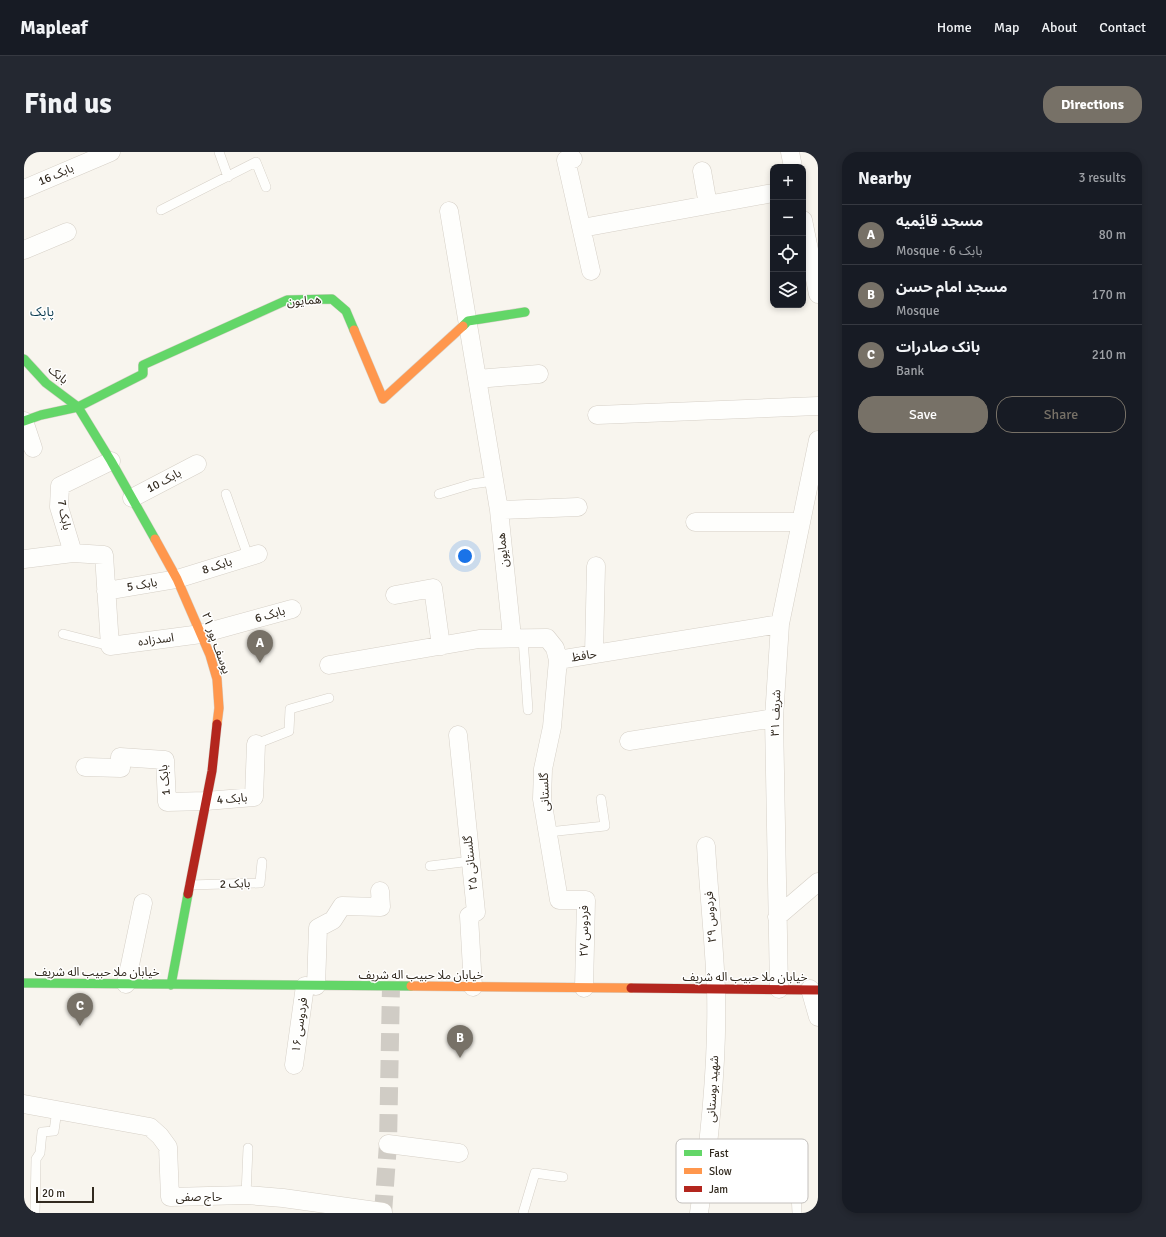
<!DOCTYPE html>
<meta charset="utf-8">
<style>
body{margin:0;font-family:Signika,"Noto Sans Arabic",sans-serif;background:#242831;color:#f1f3f6}
.controls{position:absolute;right:12px;top:12px;display:grid;overflow:hidden;border-radius:8px;box-shadow:0 2px 6px #0003}
.controls button{width:36px;height:36px;display:grid;place-items:center;padding:0;border:0;border-bottom:1px solid #363941;background:#171b24;color:#f1f3f6;font:20px sans-serif}
.scale{position:absolute;left:12px;bottom:10px;width:58px;box-sizing:border-box;padding-left:4px;border:2px solid #322a1f;border-top:0;font-size:11px;line-height:14px;white-space:nowrap;color:#322a1f;-webkit-text-stroke:3px #fff;paint-order:stroke}
.you{position:absolute;left:441px;top:404px;width:14px;height:14px;margin:-10px;border:3px solid #fff;border-radius:50%;background:#1a73e8;box-shadow:0 0 0 6px #1a73e833}
.badge{display:grid;place-items:center;width:26px;height:26px;border-radius:50%;background:#777167;color:#fff;font-size:13px;font-weight:700}
.pin{position:absolute;translate:-50% -33px;filter:drop-shadow(0 1px 2px #0008)}
.pin::after{content:'';position:absolute;top:21px;width:14px;height:12px;background:inherit;clip-path:polygon(0 0,100% 0,50% 100%)}
.list{margin:0;padding:0;list-style:none}
h2{display:flex;justify-content:space-between;align-items:center;height:52px;margin:0;padding:0 16px;font-size:17px}
h2 small{font-size:13px;font-weight:400;color:#9ea1a6}
.list li{display:grid;grid-template-columns:26px 1fr auto;gap:12px;align-items:center;box-sizing:border-box;height:60px;padding:0 16px;border-top:1px solid #363941}
.list b{display:block;font-size:15px;white-space:nowrap}
.list p{margin:0;font-size:13px;white-space:nowrap;color:#9ea1a6}
.list em{font-size:13px;font-style:normal;color:#9ea1a6}
.actions{display:flex;gap:8px;padding:12px 16px}
.actions a{flex:1;padding:9px 0;border:1px solid #777167;border-radius:16px;text-align:center;font-size:14px;color:#777167}
.actions .main{background:#777167;color:#fff}
.icon{flex:none;width:22px;height:22px;fill:none;stroke:currentColor;stroke-width:2;stroke-linecap:round;stroke-linejoin:round}
.map{position:relative;flex:none;width:794px;height:1061px;overflow:hidden;border-radius:16px}
header{display:flex;align-items:center;gap:24px;box-sizing:border-box;height:56px;padding:0 20px;background:#171b24;border-bottom:1px solid #363941}
header strong{font-size:19px}
nav{display:flex;gap:22px;margin-inline-start:auto;font-size:14px}
.intro{display:flex;align-items:center;justify-content:space-between;box-sizing:border-box;height:96px;padding:0 24px}
h1{margin:0;font-size:28px}
.button{padding:10px 18px;border-radius:16px;background:#777167;color:#fff;font-size:14px;font-weight:700}
main{display:flex;gap:24px;padding:0 24px}
aside{flex:1;background:#171b24;border-radius:16px;box-shadow:0 2px 6px #0003}
.map>svg:first-child{display:block}
.lines{fill:none;stroke-linecap:round;stroke-linejoin:round}
.street-tunnel{stroke:#d0ccc5;stroke-width:18;stroke-dasharray:18 9;stroke-linecap:butt}
.lane-casing{stroke:#d6d0c7;stroke-width:10}
.street-casing{stroke:#d6d0c7;stroke-width:19}
.fast-casing{stroke:#d6d0c7;stroke-width:10}
.slow-casing{stroke:#d6d0c7;stroke-width:10}
.jam-casing{stroke:#d6d0c7;stroke-width:10}
.lane{stroke:#fefefc;stroke-width:9}
.street{stroke:#fefefc;stroke-width:18}
.fast{stroke:#63d668;stroke-width:9}
.slow{stroke:#ff974d;stroke-width:9}
.jam{stroke:#b3261e;stroke-width:9}
.labels{text-anchor:middle;dominant-baseline:central;stroke-width:3;stroke-linejoin:round;paint-order:stroke}
.street-label{font-size:12px;fill:#322a1f;stroke:#fff}
.neighbourhood-label{font-size:13px;fill:#0a3b4f;stroke:#fff}
.key{fill:#fff;stroke:#c2bfbc;stroke-width:1}
.key-label{font-size:11px;fill:#322a1f}
</style>
<header>
<strong>Mapleaf</strong>
<nav><a>Home</a><a>Map</a><a>About</a><a>Contact</a></nav>
</header>
<div class="intro"><h1>Find us</h1><a class="button">Directions</a></div>
<main>
<div class="map">
<svg width="794" height="1061" viewBox="0 0 794 1061">
<rect width="100%" height="100%" fill="#f8f5ee"/>
<g class="lines">
<path class="street-tunnel" d="M359,1061L364,992L367,834"/>
<defs>
<path id="lane" d="M195,0L204,25
M137,58L232,10L242,35
M202,342L224,404
M415,342L448,332L470,329
M39,482L86,494
M499,486L504,558
M232,592L265,579L266,557L305,546
M524,680L581,674L577,647
M406,714L447,709
M166,733L236,731L238,710
M222,1043L224,996
M677,1045L772,1041L773,1061
M11,1061L12,1007L16,1001L18,980L30,979L33,958
M499,1061L511,1021L539,1025"/>
<path id="street" d="M766,0L769,15
M549,7L542,8L567,119
M678,19L684,53
M0,37L87,0
M425,59L475,358L488,485
M779,68L794,142
M558,76L749,41
M0,98L43,80
M453,227L515,222
M573,263L794,254
M0,269L9,296
M108,346L173,312
M475,358L554,355
M671,370H777
M49,401L35,355L36,334L87,309
M0,407L49,401L80,403L86,494L177,482L268,457
M82,439L153,427L234,402
M371,443L409,436L417,494
M570,502L572,414
M534,508L756,472
M305,513L455,487L523,486L531,496L534,508L528,575L519,617L518,647L535,748H562L560,836
M434,583L452,760L445,764L449,835
M605,589L750,566
M61,615L97,616L96,605L141,608L143,650L182,649L230,645L232,592
M753,765L794,730
M102,832L119,751
M292,834L294,776L309,768L318,754L357,755L356,739
M755,837L750,566L756,472L794,288
M786,837L794,865
M270,913L281,834
M0,952L126,975L136,984L144,995L146,1045L222,1043L259,1046L359,1060
M364,992L435,1001
M675,1061C686,987 694,912 692,837C690,789 685,742 682,694"/>
<path id="fast" d="M439,174L444,169L501,160
M0,207L22,231L54,255L87,309L131,387
M0,269L17,263L54,255L119,222V213L263,148L308,147L322,159L330,178
M0,831L387,834
M147,833L164,742"/>
<path id="slow" d="M330,178L359,247L439,174
M131,387L153,427L186,503L193,527L195,556L193,572
M387,834L607,836"/>
<path id="jam" d="M164,742L188,619L193,572
M607,836L794,838"/>
</defs>
<use href="#lane" class="lane-casing"/>
<use href="#street" class="street-casing"/>
<use href="#fast" class="fast-casing"/>
<use href="#slow" class="slow-casing"/>
<use href="#jam" class="jam-casing"/>
<use href="#lane" class="lane"/>
<use href="#street" class="street"/>
<use href="#fast" class="fast"/>
<use href="#slow" class="slow"/>
<use href="#jam" class="jam"/>
</g>
<g class="labels">
<g class="street-label">
<text transform="translate(32 23) rotate(-23)">بابک 16</text>
<text transform="translate(280 149) rotate(-4)">همایون</text>
<text transform="translate(34 223) rotate(40)">بابک</text>
<text transform="translate(140 329) rotate(-28)">بابک 10</text>
<text transform="translate(40 363) rotate(79)">بابک 7</text>
<text transform="translate(479 398) rotate(-96)">همایون</text>
<text transform="translate(193 414) rotate(-18)">بابک 8</text>
<text transform="translate(118 433) rotate(-10)">بابک 5</text>
<text transform="translate(246 463) rotate(-16)">بابک 6</text>
<text transform="translate(132 488) rotate(-7)">اسدزاده</text>
<text transform="translate(192 491) rotate(70)">یوسف پور ۲۱</text>
<text transform="translate(560 504) rotate(-9)">حافظ</text>
<text transform="translate(752 561) rotate(-88)">شریف ۳۱</text>
<text transform="translate(141 628) rotate(-96)">بابک 1</text>
<text transform="translate(521 640) rotate(-92)">گلستانی</text>
<text transform="translate(208 647) rotate(-5)">بابک 4</text>
<text transform="translate(447 711) rotate(-96)">گلستانی ۲۵</text>
<text transform="translate(211 732) rotate(-2)">بابک 2</text>
<text transform="translate(687 765) rotate(-94)">فردوس ۲۹</text>
<text transform="translate(560 779) rotate(-90)">فردوس ۲۷</text>
<text x="73" y="820">خیابان ملا حبیب اله شریف</text>
<text x="397" y="823">خیابان ملا حبیب اله شریف</text>
<text x="721" y="825">خیابان ملا حبیب اله شریف</text>
<text transform="translate(276 873) rotate(-82)">فردوسی ۱۶</text>
<text transform="translate(689 937) rotate(-87)">شهید بوستانی</text>
<text x="175" y="1045">حاج صفی</text>
</g>
<g class="neighbourhood-label">
<text x="18" y="160">پاپک</text>
</g>
</g>
<rect x="652" y="987" width="132" height="64" rx="6" class="key"/>
<rect x="660" y="998" width="18" height="6" fill="#63d668"/>
<rect x="660" y="1016" width="18" height="6" fill="#ff974d"/>
<rect x="660" y="1034" width="18" height="6" fill="#b3261e"/>
<g class="key-label">
<text x="685" y="1005">Fast</text>
<text x="685" y="1023">Slow</text>
<text x="685" y="1041">Jam</text>
</g>
</svg>
<div class="controls">
<button>+</button>
<button>−</button>
<button><svg class="icon" aria-label="locate" viewBox="0 0 24 24"><circle cx="12" cy="12" r="6"/><path d="M12 2v4M12 18v4M2 12h4M18 12h4"/></svg></button>
<button><svg class="icon" aria-label="layers" viewBox="0 0 24 24"><path d="M12 4l9 5-9 5-9-5zM3 14l9 5 9-5"/></svg></button>
</div>
<div class="scale">20 m</div>
<div class="you"></div>
<div class="pin badge" style="left:236px;top:511px">A</div>
<div class="pin badge" style="left:436px;top:906px">B</div>
<div class="pin badge" style="left:56px;top:874px">C</div>
</div>
<aside>
<h2>Nearby<small>3 results</small></h2>
<ul class="list">
<li><span class="badge">A</span><div><b>مسجد قایٔمیه</b><p>Mosque · بابک 6</p></div><em>80 m</em></li>
<li><span class="badge">B</span><div><b>مسجد امام حسن</b><p>Mosque</p></div><em>170 m</em></li>
<li><span class="badge">C</span><div><b>بانک صادرات</b><p>Bank</p></div><em>210 m</em></li>
</ul>
<div class="actions"><a class="main">Save</a><a>Share</a></div>
</aside>
</main>
